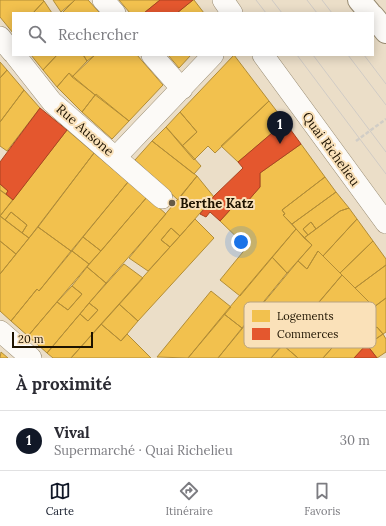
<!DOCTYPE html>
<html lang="fr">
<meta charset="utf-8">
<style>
body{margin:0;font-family:Lora,serif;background:#f7f7f7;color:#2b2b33}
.scale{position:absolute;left:12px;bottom:10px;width:81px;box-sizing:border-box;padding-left:4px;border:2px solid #1e1300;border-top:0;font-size:11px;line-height:14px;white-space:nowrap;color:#1e1300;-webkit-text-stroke:3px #fae1b9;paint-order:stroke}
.you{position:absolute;left:241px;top:242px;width:14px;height:14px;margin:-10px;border:3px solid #fff;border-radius:50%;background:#1a73e8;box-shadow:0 0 0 6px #1a73e833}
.badge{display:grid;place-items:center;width:26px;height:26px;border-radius:50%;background:#111827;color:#fff;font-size:13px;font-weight:700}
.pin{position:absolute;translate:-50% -33px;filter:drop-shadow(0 1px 2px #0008)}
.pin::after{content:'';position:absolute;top:21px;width:14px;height:12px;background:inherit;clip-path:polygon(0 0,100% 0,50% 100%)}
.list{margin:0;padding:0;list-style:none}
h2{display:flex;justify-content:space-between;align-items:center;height:52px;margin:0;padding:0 16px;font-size:17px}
h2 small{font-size:13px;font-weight:400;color:#7c7c81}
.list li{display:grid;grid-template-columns:26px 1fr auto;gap:12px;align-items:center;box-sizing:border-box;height:60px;padding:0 16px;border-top:1px solid #e1e1e2}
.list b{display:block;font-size:15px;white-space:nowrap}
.list p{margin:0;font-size:13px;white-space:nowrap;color:#7c7c81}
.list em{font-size:13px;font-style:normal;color:#7c7c81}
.icon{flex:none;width:22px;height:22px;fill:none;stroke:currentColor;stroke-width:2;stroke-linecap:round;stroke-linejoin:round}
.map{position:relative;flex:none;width:386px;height:358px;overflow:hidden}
.search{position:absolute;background:#fff;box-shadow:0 2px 10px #0003;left:12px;right:12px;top:12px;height:44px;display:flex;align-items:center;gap:10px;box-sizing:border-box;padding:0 14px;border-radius:0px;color:#7c7c81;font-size:15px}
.sheet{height:112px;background:#fff}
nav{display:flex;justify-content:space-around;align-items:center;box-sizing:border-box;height:56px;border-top:1px solid #e1e1e2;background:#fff;font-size:11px;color:#7c7c81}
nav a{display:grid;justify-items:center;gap:2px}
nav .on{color:#111827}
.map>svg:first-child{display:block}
.homes{fill:#f2c14e;stroke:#b28d37}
.shops{fill:#e4572e;stroke:#a94320}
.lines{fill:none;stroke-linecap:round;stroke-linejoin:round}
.street-casing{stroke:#978a70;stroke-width:22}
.secondary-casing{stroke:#978a70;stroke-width:24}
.path{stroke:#d1cdc6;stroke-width:2.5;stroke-dasharray:4 2;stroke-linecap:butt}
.street{stroke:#fcfaf7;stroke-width:21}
.secondary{stroke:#fcfaf7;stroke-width:22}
.tram{stroke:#d0cbc5;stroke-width:1}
.poi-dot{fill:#665a46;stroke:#fae1b9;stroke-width:1.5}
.labels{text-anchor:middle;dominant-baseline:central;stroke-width:4;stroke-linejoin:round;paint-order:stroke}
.street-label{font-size:13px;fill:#1e1300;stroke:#fae1b9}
.poi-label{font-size:13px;font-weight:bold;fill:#1e1300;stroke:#fae1b9;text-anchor:start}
.key{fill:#fae1b9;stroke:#b8a382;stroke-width:1}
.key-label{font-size:11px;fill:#1e1300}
</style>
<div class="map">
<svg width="386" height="358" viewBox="0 0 386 358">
<rect width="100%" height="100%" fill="#ebdec8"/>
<path class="homes" d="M0,0H43L44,1L33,13H13V33L0,17Z
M53,0H75L61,12Z
M75,0H88L100,13H62Z
M119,0H160L144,13H130Z
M194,0L204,13H177L193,0Z
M44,1L52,13H33Z
M31,55H57L43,70Z
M57,55H83L87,61L72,77L69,73L57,87L43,70Z
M85,55H95L87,61L84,56Z
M95,55H137L163,85L129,121L72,77Z
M168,55H191L179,68Z
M234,55L269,101L215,153L208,146L194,160L182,146L197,132L180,112Z
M0,62L7,70L0,78Z
M7,70L24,90L0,122V78Z
M69,73L95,95L82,112L57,87Z
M24,90L40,108L7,151L0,146V122Z
M96,94L129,121L112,139L82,112Z
M269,101L285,122L238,162L221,146Z
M180,112L197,132L182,146L166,127Z
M166,127L201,166L194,174L152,141Z
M67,130L94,153L29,238L22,233L27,225L11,212L5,220L0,216Z
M152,141L197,176L178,200L135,160Z
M301,144L325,177L282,210L285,214L283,215L296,229L240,296L220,280L247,247L220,221L240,199L247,202L260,187V173Z
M94,153L128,182L71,251L38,227Z
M197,176L214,197L180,236L171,228L161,240L170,247L148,271L129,258Z
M325,177L336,192L292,224L283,215L285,214L282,210Z
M128,182L147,197L101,251L83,237Z
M0,184L8,191L6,194L0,190Z
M0,190L13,200L0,216Z
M336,192L349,208L340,211L316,229L311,222L303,229L308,235L304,238L292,224Z
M147,197L166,214L106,283L87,267Z
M349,208L357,219L323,256L318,251L307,269L298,261L312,245L304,238L340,211Z
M11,212L27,225L22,233L5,220Z
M0,216L29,238L16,254L0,241Z
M195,219L214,238L138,321L119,304Z
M357,219L373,241L340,273L323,256Z
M311,222L316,229L308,235L303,229Z
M38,227L71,251L39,291L37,289L11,321L0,311V274Z
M171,228L180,236L170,247L161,240Z
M296,229L312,245L287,273L272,257Z
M83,237L101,251L89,264L72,251Z
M0,241L16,254L0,274Z
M373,241L386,259V265L355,288L340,273Z
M72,251L89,264L28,336L11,321L37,289L39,291Z
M318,251L342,275L271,358H218L298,261L307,269Z
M272,257L287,273L242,328L224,314Z
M124,264L143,278L71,358H53L47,353L80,314L88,321L98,310L89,303Z
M386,265V298L374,307L355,288Z
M87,267L106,283L47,353L28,336L57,302L68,310L82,294L72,286Z
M342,275L371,304L323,358H298L283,345Z
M72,286L82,294L68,310L57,302Z
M211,291L231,307L188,358L157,357Z
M386,298V332L383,334L377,327L362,338L367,345L354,358H323L371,304L374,307Z
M89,303L98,310L88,321L80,314Z
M119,304L138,321L121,341L101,324Z
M224,314L242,328L218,358H188Z
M101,324L121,341L127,334L151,358H71Z
M377,327L383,334L367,345L362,338Z
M383,334L386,339V352L377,358L367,345Z
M283,345L298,358H271Z
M1,352L8,358H0Z"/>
<path class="shops" d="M160,0H193L177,13H144Z
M40,108L67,130L13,200L6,194L8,191L0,184V162Z
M285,122L301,144L260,173V187L247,202L240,199L220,221L210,212L206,217L200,214L214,196L243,168L238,162Z
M367,345L377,358H354L365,346Z"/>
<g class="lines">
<defs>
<path id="street" d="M103,0L115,13
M223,0L232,13
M0,37L13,53
M15,55L52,102L162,198
M152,55L182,89
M263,55L386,223
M116,157L213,55
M0,331L31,358"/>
<path id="secondary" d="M359,0L370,13
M373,16L386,32"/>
</defs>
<use href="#street" class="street-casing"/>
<use href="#secondary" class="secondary-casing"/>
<path class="path" d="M356,141L386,119"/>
<use href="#street" class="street"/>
<use href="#secondary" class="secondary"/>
<path class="tram" d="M256,0L266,13
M272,0L282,13
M307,0L317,13
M322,0L332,13
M297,55L386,174
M313,55L386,152
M348,55L386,105
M364,55L386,84"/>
</g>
<circle class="poi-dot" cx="172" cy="203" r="4"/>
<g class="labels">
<g class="street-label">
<text transform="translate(85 130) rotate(41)">Rue Ausone</text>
<text transform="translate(331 149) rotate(54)">Quai Richelieu</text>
</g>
<g class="poi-label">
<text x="180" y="203">Berthe Katz</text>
</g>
</g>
<rect x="244" y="302" width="132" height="46" rx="6" class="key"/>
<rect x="252" y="310" width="18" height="12" fill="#f2c14e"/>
<rect x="252" y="328" width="18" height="12" fill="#e4572e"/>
<g class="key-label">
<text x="277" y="320">Logements</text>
<text x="277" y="338">Commerces</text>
</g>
</svg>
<div class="scale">20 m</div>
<div class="you"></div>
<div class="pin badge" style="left:280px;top:144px">1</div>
<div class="search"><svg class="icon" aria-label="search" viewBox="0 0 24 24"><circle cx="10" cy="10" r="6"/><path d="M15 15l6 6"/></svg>Rechercher</div>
</div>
<section class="sheet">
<h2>À proximité<small></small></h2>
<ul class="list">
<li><span class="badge">1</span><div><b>Vival</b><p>Supermarché · Quai Richelieu</p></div><em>30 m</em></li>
</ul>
</section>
<nav>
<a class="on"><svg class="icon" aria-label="map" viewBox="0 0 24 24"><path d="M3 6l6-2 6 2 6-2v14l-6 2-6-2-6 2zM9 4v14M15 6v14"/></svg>Carte</a>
<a><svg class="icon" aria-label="directions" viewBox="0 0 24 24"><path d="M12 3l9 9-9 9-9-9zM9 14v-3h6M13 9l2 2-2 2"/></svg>Itinéraire</a>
<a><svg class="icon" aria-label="saved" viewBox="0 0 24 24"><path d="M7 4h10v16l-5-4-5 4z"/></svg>Favoris</a>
</nav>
